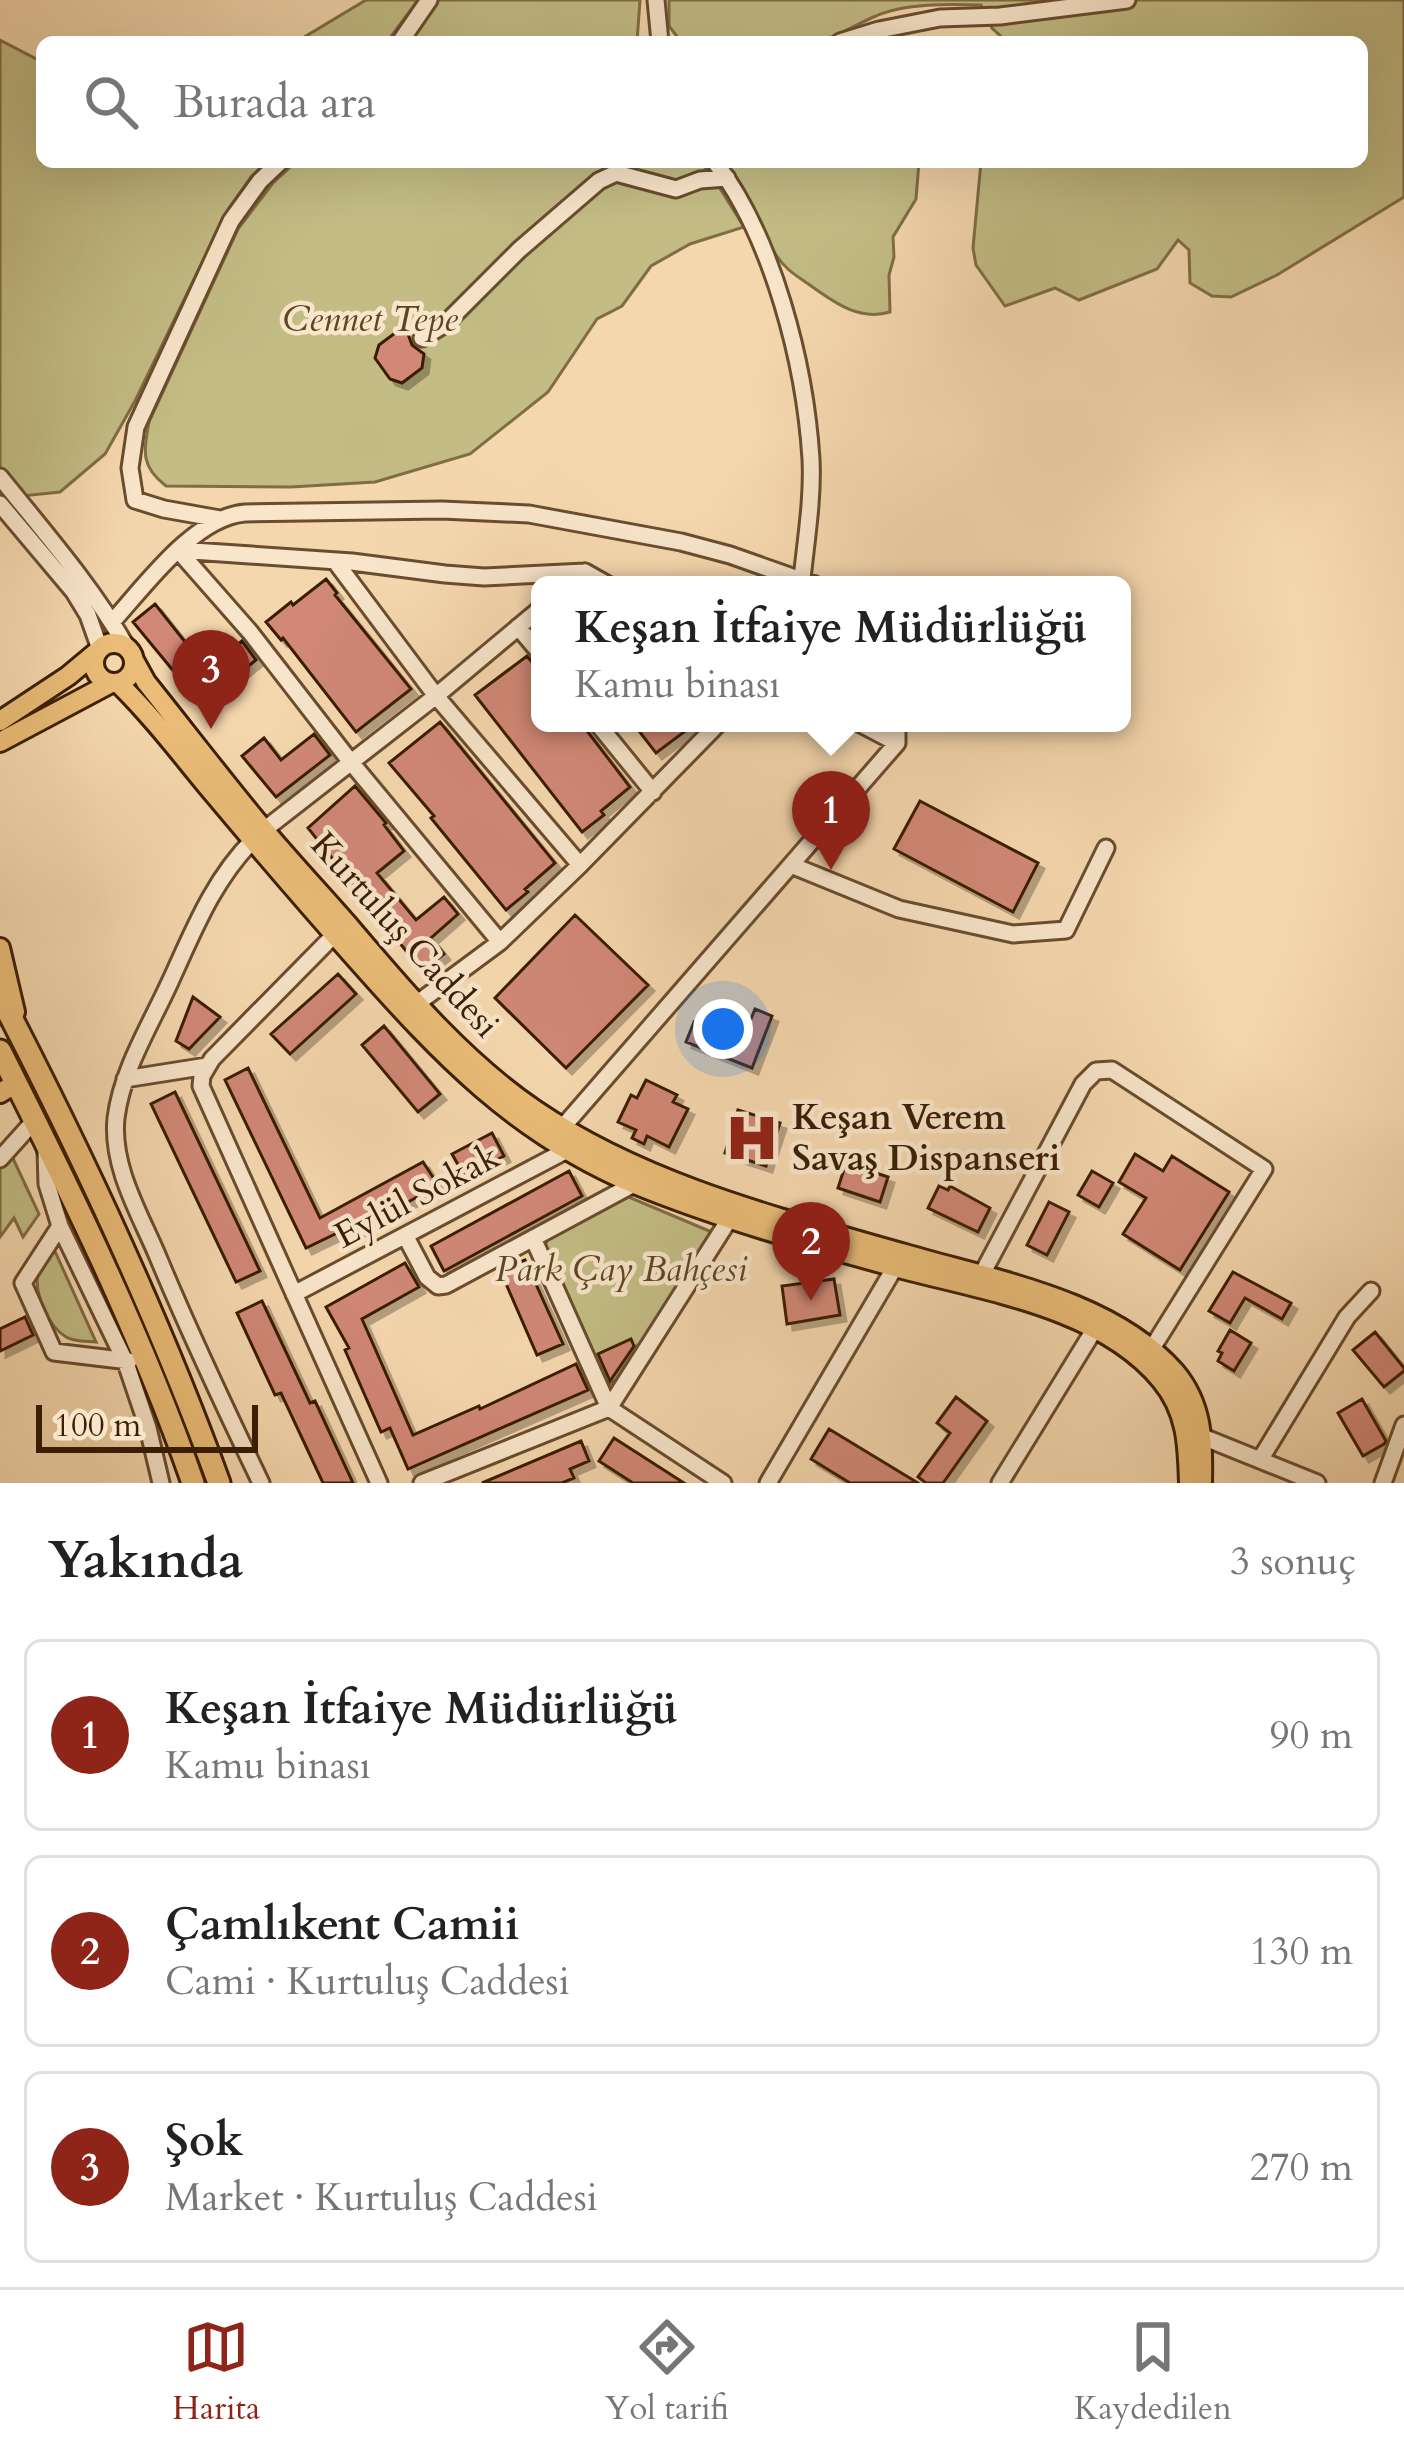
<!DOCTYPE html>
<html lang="tr">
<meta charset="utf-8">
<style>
body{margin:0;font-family:Cardo,serif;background:#f6f6f6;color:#222}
.scale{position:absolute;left:36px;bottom:30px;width:222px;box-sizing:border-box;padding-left:12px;border:6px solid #3b1e04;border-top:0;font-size:33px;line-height:42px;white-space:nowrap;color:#3b1e04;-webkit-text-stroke:9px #f8e5ca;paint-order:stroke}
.you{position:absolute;left:723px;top:1029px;width:42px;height:42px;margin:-30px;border:9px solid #fff;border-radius:50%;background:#1a73e8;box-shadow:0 0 0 18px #1a73e833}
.badge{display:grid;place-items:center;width:78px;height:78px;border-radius:50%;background:#8f2418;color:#fff;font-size:39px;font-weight:700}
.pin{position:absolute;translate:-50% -99px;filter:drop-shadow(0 3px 6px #0008)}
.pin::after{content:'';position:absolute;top:63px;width:42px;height:36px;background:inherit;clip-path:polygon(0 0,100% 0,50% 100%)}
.popup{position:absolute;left:531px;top:576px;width:600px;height:156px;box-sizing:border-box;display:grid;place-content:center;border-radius:18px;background:#fff;filter:drop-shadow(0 3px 9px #0005);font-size:39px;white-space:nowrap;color:#767676}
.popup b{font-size:45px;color:#222}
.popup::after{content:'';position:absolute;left:50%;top:100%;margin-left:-24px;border:24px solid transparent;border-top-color:#fff}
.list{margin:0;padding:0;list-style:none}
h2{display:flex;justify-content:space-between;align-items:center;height:156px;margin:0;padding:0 48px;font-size:51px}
h2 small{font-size:39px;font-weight:400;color:#767676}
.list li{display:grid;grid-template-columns:78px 1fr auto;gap:36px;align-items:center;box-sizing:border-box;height:192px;margin:0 24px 24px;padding:0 24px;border:3px solid #e0e0e0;border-radius:18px}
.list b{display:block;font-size:45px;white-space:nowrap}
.list p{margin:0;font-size:39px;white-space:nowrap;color:#767676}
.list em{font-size:39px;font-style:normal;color:#767676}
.icon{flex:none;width:66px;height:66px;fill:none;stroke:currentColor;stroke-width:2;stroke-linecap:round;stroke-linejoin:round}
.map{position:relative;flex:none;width:1404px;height:1483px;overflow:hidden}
.search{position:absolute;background:#fff;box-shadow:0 12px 48px #0002;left:36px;right:36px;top:36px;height:132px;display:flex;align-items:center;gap:30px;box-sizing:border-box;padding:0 42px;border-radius:18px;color:#767676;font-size:45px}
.sheet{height:804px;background:#fff}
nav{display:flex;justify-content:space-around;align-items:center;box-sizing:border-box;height:168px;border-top:3px solid #e0e0e0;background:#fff;font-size:33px;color:#767676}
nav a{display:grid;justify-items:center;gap:6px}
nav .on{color:#8f2418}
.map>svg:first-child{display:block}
.green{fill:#c3bc85;stroke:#7f6d44;stroke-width:3}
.building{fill:#d18877;stroke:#3b1e04;stroke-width:3;filter:url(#shadow)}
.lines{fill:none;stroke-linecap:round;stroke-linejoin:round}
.minor-casing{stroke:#6a4c2e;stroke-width:21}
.major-casing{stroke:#3b1e04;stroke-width:24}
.highway-casing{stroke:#3b1e04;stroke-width:27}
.minor{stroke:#f8e5ca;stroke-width:15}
.major{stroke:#eabc77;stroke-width:18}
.highway{stroke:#eabc77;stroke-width:21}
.labels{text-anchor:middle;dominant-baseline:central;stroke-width:9;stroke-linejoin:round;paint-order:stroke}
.park-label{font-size:36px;font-style:italic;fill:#5d4624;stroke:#f8e5ca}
.street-label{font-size:36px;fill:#3b1e04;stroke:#f8e5ca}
.poi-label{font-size:36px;font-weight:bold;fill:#3b1e04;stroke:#f8e5ca;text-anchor:start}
</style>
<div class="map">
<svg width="1404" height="1483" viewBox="0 0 1404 1483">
<defs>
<filter id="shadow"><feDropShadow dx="6" dy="6" stdDeviation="0" flood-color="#0004"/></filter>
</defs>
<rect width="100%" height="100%" fill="#f5d7ae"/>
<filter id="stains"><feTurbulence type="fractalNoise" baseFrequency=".00167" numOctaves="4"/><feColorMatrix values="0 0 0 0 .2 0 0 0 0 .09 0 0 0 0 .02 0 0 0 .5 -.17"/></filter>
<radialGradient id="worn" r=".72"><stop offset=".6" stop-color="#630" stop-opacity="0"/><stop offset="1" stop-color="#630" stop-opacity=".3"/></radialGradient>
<path class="green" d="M366,0H418L387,42H296Z
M438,0H640L637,42H406Z
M669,0H1404V197L1277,275L1231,297L1212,296L1190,283L1189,250L1178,240L1157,269L1079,300L1055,288L1005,306L976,265L973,248L981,162H1362V42H1007L992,28L981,5C949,4 905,3 876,16C854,25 837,38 814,42H681L669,26Z
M0,40L42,62V162H266L251,177L227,211L135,401L105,454L60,492L22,496L0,470Z
M296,162H700L711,174L744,227L690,244L651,266L622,306L597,319L548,392L470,454L375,482L291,487L166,486C140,466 144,451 149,422L238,229L273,183Z
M724,162H919L916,199L893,237L894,257L889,275L890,312C856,322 830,299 804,281C792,273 784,267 776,255C756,224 751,190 724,162Z
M10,1152L39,1214L23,1237L14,1218L0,1237V1167Z
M624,1195L714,1233L626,1374L607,1386L545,1246L548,1238Z
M53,1247L96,1342C86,1341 74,1342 66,1337C48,1326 34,1294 38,1273C39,1264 48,1255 53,1247Z"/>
<path class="building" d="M395,333L408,334L412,345L424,354L422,368L402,383L390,379L375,358L379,345Z
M326,579L337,593L335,595L411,689L356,732L283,638L281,640L266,622L291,602L293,605Z
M155,604L205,667L185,685L133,622Z
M242,641L256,660L227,683L230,686L218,696L200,675Z
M527,656L540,672V723H581L630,787L601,811L604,815L582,832L475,695Z
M440,722L555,863L525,889L528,892L506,910L431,818L434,816L389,763Z
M649,723H696L656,753L639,731Z
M314,734L330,755L276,797L242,756L264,738L281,760Z
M355,786L386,823L384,825L404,851L377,873L416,920L444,897L458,914L431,938L444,954L422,971L308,828Z
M920,801L1038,863L1013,912L894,849Z
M575,915L648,985L566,1068L495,998Z
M338,974L356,994L290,1054L271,1034Z
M193,997L220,1017L189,1049L176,1041Z
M755,1009L772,1016L752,1068L686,1042L694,1022L735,1038L745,1034Z
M384,1026L440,1094L418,1112L362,1045Z
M248,1068L320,1218L423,1162L438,1185L359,1230L356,1224L306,1248L225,1080Z
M646,1080L677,1095L673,1102L688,1109L669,1147L647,1136L644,1144L632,1138L636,1130L618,1122L631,1095L637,1098Z
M175,1092L260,1271L236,1282L151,1104Z
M738,1110L780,1123L766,1166L725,1153Z
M492,1133L504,1156L465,1177L452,1154Z
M1135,1154L1163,1171L1172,1156L1229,1192L1180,1270L1123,1234L1146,1198L1119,1182Z
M846,1163L888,1177L880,1202L838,1188Z
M569,1171L582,1196L444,1271L431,1246Z
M1092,1171L1113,1183L1099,1207L1078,1195Z
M939,1186L948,1190L950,1186L990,1208L978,1232L928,1208Z
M1049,1202L1069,1212L1047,1255L1027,1245Z
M525,1260L563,1344L537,1355L500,1270Z
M405,1263L419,1287L362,1319L413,1435L479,1406L480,1409L576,1364L588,1390L408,1469L390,1428L381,1432L345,1350L349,1348L326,1307Z
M1233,1272L1291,1303L1282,1319L1245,1298L1230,1323L1209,1311Z
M834,1279L840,1315L787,1324L782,1286Z
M262,1301L310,1403L315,1401L353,1483H323L281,1393L275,1395L237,1313Z
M25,1317L33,1335L0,1351V1329Z
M1230,1330L1251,1343L1234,1371L1218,1361L1222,1353L1218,1351Z
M1375,1332L1404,1368V1371L1384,1387L1353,1350Z
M631,1339L634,1346L610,1381L598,1354Z
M956,1397L987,1421L943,1483H926L918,1477L950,1433L937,1423Z
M1362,1399L1386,1441L1384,1444L1363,1456L1338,1413Z
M829,1429L918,1483H850L811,1459Z
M614,1438L684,1483H633L599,1461Z
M581,1441L589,1461L570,1469L574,1478L562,1483H482Z"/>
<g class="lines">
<defs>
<path id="minor" d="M656,0L660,42
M400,42L429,0
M840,42L879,30L940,18L1000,16L1127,0
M715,162C773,238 805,364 811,459C813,498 806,540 802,579
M422,338L445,324L519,250L599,181L616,173L676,189L700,180L727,178
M0,477C44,532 91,585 126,646
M0,504L74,592L88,615L100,649
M220,519L164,509L135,500L130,468L136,427L231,221L260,181L280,162
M178,550L250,632L350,761L500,942
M178,550L352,562L445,574L484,577L585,572
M335,561L436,696L580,865
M569,585L585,572L608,585
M112,622C145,586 194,517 245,513L442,510L529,514L681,542L730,555L815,585
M518,627L540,653
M597,723L653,792
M859,723L897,743
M264,830L436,696L540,609
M253,840C213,880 193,932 170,982C150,1026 122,1070 116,1118C111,1167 140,1214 158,1257C190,1334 225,1408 261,1483
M791,865L899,909L1013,934L1066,930L1106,848
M340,929L212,1059L202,1076L201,1086L379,1483
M415,1005L500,942L580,865L719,723
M125,1079L207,1066
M562,1128L897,743V723
M46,1152L47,1184L60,1226L126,1363L148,1428L161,1483
M0,1159L35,1120
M60,1226L23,1283L54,1352L129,1361
M406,1237L427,1277L438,1286L446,1285L634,1184
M533,1238L609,1408L723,1483
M981,1276L1083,1084L1096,1071L1112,1070L1264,1169L1151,1350
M294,1294L567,1150
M1203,1437L1317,1483
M1260,1460L1347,1317L1371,1291
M422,1483L609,1408L730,1218
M768,1483L895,1267
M1000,1483L1094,1330
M1383,1483L1404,1425"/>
<path id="major" d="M94 663a20 20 0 1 1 40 0a20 20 0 1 1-40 0Z
M135,662L146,682C186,732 224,782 265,831C292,863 321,894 349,926C405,992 462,1060 535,1110C645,1185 779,1218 905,1254C993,1280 1111,1299 1175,1372C1203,1405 1203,1442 1202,1483
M118,683C153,717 182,756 213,793C260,849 307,904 356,959C441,1055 515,1134 637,1185C718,1218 804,1242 888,1265C977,1290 1099,1305 1161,1380C1187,1411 1188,1445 1189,1483
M0,721L68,676L98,651
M0,742L111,683
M0,948L15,1012
M0,1093L16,1083"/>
<path id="highway" d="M0,996C82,1154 158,1315 219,1483
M0,1051C71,1192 141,1334 193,1483"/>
</defs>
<use href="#minor" class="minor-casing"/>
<use href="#major" class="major-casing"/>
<use href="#highway" class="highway-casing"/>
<use href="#minor" class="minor"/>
<use href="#major" class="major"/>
<use href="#highway" class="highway"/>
</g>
<defs>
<symbol id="hospital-bare" viewBox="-9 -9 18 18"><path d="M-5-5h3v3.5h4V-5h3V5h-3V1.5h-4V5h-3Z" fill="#8f2418" stroke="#f8e5ca" stroke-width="2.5" paint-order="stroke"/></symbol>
</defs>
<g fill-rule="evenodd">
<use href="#hospital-bare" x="714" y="1100" width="76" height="76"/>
</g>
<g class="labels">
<g class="park-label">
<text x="370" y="319">Cennet Tepe</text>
<text x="621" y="1269">Park Çay Bahçesi</text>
</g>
<g class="street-label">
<text transform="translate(405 935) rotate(48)">Kurtuluş Caddesi</text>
<text transform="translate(417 1196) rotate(-28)">Eylül Sokak</text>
</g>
<g class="poi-label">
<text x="792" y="1117">Keşan Verem<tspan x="792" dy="41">Savaş Dispanseri</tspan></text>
</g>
</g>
<rect width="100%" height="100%" filter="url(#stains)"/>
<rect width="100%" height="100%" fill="url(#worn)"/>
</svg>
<div class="scale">100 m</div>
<div class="you"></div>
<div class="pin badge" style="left:831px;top:870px">1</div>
<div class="popup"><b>Keşan İtfaiye Müdürlüğü</b>Kamu binası</div>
<div class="pin badge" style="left:811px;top:1301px">2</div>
<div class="pin badge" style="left:211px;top:729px">3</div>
<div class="search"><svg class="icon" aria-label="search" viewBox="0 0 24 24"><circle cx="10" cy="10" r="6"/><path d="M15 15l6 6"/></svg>Burada ara</div>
</div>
<section class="sheet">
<h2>Yakında<small>3 sonuç</small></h2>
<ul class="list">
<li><span class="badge">1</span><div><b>Keşan İtfaiye Müdürlüğü</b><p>Kamu binası</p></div><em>90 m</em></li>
<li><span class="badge">2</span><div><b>Çamlıkent Camii</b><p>Cami · Kurtuluş Caddesi</p></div><em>130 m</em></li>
<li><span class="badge">3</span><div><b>Şok</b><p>Market · Kurtuluş Caddesi</p></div><em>270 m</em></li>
</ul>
</section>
<nav>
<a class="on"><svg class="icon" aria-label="map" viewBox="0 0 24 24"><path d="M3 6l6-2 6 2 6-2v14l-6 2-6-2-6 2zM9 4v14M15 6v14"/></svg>Harita</a>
<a><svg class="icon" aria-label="directions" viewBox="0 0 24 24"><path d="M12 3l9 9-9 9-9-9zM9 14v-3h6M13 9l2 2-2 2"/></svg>Yol tarifi</a>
<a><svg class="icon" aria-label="saved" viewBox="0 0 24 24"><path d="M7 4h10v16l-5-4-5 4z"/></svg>Kaydedilen</a>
</nav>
